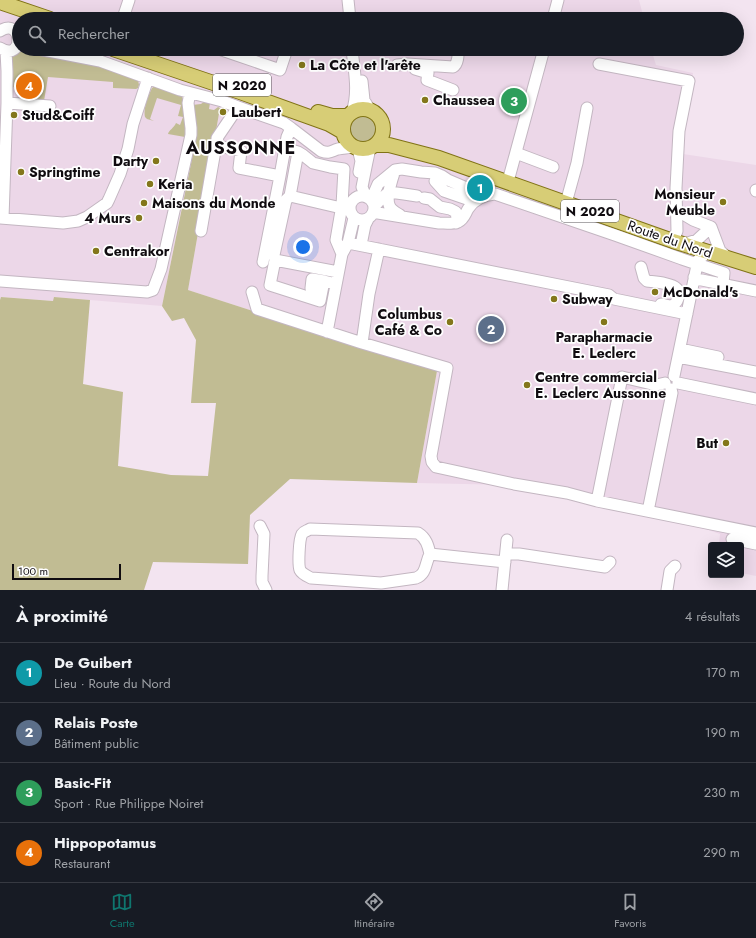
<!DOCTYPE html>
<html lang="fr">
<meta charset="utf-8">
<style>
body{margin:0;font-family:Jost,sans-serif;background:#242831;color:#f1f3f6}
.controls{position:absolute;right:12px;bottom:12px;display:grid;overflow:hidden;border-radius:4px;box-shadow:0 4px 16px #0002}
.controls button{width:36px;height:36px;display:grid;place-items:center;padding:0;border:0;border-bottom:1px solid #363941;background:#171b24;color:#f1f3f6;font:20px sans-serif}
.scale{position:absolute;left:12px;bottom:10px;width:109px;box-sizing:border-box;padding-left:4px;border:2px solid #100c10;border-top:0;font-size:11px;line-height:14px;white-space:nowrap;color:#100c10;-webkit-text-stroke:3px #fff;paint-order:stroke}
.you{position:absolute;left:303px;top:247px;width:14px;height:14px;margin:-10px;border:3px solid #fff;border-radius:50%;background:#1a73e8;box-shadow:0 0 0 6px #1a73e833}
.badge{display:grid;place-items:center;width:26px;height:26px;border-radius:50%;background:#0f766e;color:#fff;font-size:13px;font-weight:700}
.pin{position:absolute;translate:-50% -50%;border:2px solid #fff;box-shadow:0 1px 4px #0006}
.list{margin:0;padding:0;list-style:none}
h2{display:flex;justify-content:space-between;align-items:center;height:52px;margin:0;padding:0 16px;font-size:17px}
h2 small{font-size:13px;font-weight:400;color:#9ea1a6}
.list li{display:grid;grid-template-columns:26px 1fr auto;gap:12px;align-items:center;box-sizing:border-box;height:60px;padding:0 16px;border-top:1px solid #363941}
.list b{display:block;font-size:15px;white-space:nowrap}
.list p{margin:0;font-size:13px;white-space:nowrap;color:#9ea1a6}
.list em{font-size:13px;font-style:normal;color:#9ea1a6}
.icon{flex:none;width:22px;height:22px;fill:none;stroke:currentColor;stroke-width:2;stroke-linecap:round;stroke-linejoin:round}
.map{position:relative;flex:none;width:756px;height:590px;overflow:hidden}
.search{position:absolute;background:#171b24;box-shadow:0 4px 16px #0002;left:12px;right:12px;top:12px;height:44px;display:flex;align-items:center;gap:10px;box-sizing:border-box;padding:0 14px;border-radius:22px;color:#9ea1a6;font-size:15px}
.sheet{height:292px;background:#171b24}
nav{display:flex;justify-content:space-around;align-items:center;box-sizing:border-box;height:56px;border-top:1px solid #363941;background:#171b24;font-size:11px;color:#9ea1a6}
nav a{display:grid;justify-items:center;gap:2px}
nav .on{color:#0f766e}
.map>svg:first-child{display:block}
.built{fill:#ecd7e8}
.green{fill:#c1bc93}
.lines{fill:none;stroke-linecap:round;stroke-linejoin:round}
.minor-casing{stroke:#c3b6c1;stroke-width:13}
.major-casing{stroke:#807316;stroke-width:16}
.minor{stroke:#fff;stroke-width:11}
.major{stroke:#d7cd76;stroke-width:14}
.poi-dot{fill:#83771b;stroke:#fff;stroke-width:1.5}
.labels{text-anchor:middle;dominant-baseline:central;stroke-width:3.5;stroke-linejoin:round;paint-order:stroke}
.shield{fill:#fff;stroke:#585558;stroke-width:1}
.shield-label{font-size:13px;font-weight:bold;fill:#100c10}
.poi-label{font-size:14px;font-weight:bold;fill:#100c10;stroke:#fff;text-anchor:start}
.street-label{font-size:14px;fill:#100c10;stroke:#fff}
.district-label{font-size:18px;font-weight:bold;letter-spacing:1px;fill:#100c10;stroke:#fff}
</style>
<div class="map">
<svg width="756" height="590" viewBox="0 0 756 590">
<rect width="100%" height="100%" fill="#f3e4f0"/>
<path class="built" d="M0,0H639L644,19H19V49H651L656,65L693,73L683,128V154L756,165V576L741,573V545H719L720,534L673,518L512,485L417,483L437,371L188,290L220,108L214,110L209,109L203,103L162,306L54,297V301L1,297L0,300Z"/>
<path class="green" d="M23,51L95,64L138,80L139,85L138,88L136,89L113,88V82L48,77L44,101H35L36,90H38L39,85H40V77H37V74L23,73L22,76H21L20,88L12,87L13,69L11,67V58L17,53Z
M155,86L182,95L187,128L186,136L185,137L168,134C169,130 174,128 176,123L180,125L183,117L178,116L181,105L157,98L150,119L154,121L147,119L145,117C143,109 148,96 152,88Z
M205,101L210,103L209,109L214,110L218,107L220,108L188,290L437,371L417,483L290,479L250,515L248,564L153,562L144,590H0V300L1,297L53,301L54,297L90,300L83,384L123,392L118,466L171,475L208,476L216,403H191L196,340L184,318L172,321L162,306L197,134L192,105L201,104Z
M347 129a16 16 0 1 1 32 0a16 16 0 1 1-32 0Z"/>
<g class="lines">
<defs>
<path id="minor" d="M129,0L124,15L134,19
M348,0L350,19
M553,19L558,0
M0,31C23,16 25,63 0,48
M38,49L100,61L180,90L222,101L238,107L284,123L291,128L321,151C330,154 331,151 338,149C343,148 348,148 353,147
M219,49L280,70L287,49
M599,64L689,81L679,131L676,188L677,231L673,241
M397,65L407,64L453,67C458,64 459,54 457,49
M415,69L428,73L427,80L453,90
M362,81L364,100L370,110
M7,103L50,106
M238,107L217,138L219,146L241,151L239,168L280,176
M352,112C359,92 354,70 352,49
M358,149L361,161L359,172
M516,153L553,167
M395,170C392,179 385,199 390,207C392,211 397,213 400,215
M435,181L444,191L470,200L472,204
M507,182L510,174L544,49
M756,191V190
M350 208a12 12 0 1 1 24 0a12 12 0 1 1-24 0Z
M290,196L337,207L342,205L344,169L330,167L313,163L303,155L298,152
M366,197L362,187L367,162L370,148
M424,198L430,199L440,207L450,209L456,212L457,218L456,223
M371,200L378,184L395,170L402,169L421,172L435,173L442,176L448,180L469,189L470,194
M566,203L577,163L587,108
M374,207L381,199L389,192L404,194L417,196
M374,210L378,213L439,223C445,223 452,224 458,222C464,219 465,214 468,209C474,199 484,195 495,194L615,235L682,259L724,273L723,284
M676,212L683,214L693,220L711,227
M0,218L63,223L78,221L87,217L107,203L109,199L120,174L128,149L133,124L148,78
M3,218L7,103V71L6,51
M711,227L720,251L728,258
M201,231L217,139
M348,243L609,295L614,299L687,314
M685,244L697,240L711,227
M361,245L365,225L368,219
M342,254L336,240L342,205L347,206
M275,260L274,255L286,200L290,196L298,152L291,150
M263,262L280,176L286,142L287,137L291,128
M641,267L644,278L647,281C654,282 671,283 676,288C682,292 678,305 670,306C668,306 663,304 661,304
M694,277L697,279L756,291
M0,281L147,292L153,290L161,269L191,135V128L188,103L190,93
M336,284L324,281L320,301L270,285L275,260L338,272
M322,291L311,288L312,279L324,281
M252,292L257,309L362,343L447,368L431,456L432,462L436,467L514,484L567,493L597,501L756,533
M327,332L342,254L348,243L354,218
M362,343L369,294L379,249
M680,349L718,357
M678,357L756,372
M674,376L697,265L699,259L708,252
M678,383L756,399
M597,501L622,377L656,385L665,383
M648,511L672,393L671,389
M260,526L264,534L262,576V582L266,590
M310,529L418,533C426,538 428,545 430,554C425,563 427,574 416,578L381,583L311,578C307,576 302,574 300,570C298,565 299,539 302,534C304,531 307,531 310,529Z
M732,539L756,544
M430,554L505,562
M506,554H519L605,567L610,562
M502,590L507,540
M667,590L670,571L675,566"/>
<path id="major" d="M0,2L50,19
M113,49L240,92L329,124L343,132
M343 129a20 20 0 1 1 40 0a20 20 0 1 1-40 0Z
M318,112L332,116H347
M376,145H389L439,158L673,241L756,267"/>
</defs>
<use href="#minor" class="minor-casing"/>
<use href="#major" class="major-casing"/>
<use href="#minor" class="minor"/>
<use href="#major" class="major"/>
</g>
<g class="poi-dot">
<circle cx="302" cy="65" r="4"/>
<circle cx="425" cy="100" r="4"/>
<circle cx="223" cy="112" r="4"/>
<circle cx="14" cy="115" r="4"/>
<circle cx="156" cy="161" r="4"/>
<circle cx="21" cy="172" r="4"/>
<circle cx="150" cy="184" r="4"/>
<circle cx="723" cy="202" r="4"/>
<circle cx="144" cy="203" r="4"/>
<circle cx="139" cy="218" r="4"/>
<circle cx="96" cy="251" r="4"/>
<circle cx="655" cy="292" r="4"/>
<circle cx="554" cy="299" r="4"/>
<circle cx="450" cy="322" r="4"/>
<circle cx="604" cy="322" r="4"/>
<circle cx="527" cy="385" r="4"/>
<circle cx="726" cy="443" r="4"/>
</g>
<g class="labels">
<g class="shield">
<rect x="213" y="74" width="58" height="22" rx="3"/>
<rect x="561" y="200" width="58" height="22" rx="3"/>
</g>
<g class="shield-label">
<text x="242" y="85">N 2020</text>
<text x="590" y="211">N 2020</text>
</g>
<g class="poi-label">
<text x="310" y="65">La Côte et l'arête</text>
<text x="433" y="100">Chaussea</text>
<text x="231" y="112">Laubert</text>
<text x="22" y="115">Stud&amp;Coiff</text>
<text x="148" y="161" text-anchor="end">Darty</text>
<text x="29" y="172">Springtime</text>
<text x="158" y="184">Keria</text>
<text x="715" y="194" text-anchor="end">Monsieur<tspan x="715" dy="16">Meuble</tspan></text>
<text x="152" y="203">Maisons du Monde</text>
<text x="131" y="218" text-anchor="end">4 Murs</text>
<text x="104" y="251">Centrakor</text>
<text x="663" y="292">McDonald's</text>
<text x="562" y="299">Subway</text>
<text x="442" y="314" text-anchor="end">Columbus<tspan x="442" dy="16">Café &amp; Co</tspan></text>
<text x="604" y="337" text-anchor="middle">Parapharmacie<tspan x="604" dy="16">E. Leclerc</tspan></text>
<text x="535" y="377">Centre commercial<tspan x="535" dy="16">E. Leclerc Aussonne</tspan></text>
<text x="718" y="443" text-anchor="end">But</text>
</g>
<g class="street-label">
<text transform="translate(670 239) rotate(19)">Route du Nord</text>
</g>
<g class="district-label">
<text x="241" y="148">AUSSONNE</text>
</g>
</g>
</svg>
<div class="controls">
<button><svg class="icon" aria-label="layers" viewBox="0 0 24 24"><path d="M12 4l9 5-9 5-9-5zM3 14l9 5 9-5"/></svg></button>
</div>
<div class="scale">100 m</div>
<div class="you"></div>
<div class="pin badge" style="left:480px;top:188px;background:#0f9aa8">1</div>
<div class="pin badge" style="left:491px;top:329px;background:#5c6f8a">2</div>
<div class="pin badge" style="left:514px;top:101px;background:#2e9e5b">3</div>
<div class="pin badge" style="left:29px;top:86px;background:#e8710a">4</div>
<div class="search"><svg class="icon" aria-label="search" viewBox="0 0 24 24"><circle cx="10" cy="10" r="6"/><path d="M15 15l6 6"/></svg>Rechercher</div>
</div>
<section class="sheet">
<h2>À proximité<small>4 résultats</small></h2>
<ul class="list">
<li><span class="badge" style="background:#0f9aa8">1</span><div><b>De Guibert</b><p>Lieu · Route du Nord</p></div><em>170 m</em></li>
<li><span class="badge" style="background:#5c6f8a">2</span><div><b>Relais Poste</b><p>Bâtiment public</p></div><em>190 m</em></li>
<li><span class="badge" style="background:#2e9e5b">3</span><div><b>Basic-Fit</b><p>Sport · Rue Philippe Noiret</p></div><em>230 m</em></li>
<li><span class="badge" style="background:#e8710a">4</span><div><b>Hippopotamus</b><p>Restaurant</p></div><em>290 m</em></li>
</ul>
</section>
<nav>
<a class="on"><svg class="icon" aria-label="map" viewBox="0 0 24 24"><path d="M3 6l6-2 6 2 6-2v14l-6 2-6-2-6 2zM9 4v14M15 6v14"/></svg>Carte</a>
<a><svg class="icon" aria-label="directions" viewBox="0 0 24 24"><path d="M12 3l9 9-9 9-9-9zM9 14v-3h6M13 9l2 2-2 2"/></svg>Itinéraire</a>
<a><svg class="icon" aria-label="saved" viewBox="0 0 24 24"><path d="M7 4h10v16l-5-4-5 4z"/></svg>Favoris</a>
</nav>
